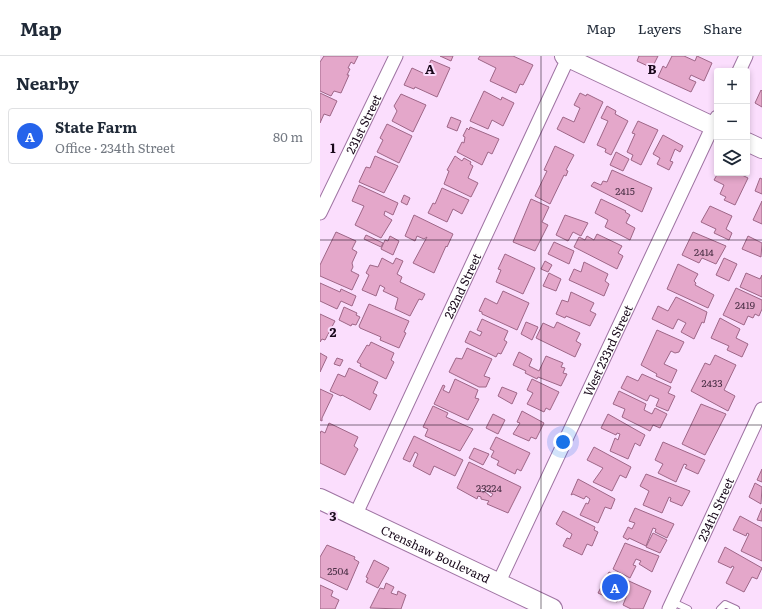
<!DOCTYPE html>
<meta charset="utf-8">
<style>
body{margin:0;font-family:Literata,serif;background:#f2f2f3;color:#1f2937}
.controls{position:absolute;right:12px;top:12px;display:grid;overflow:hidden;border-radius:4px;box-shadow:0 2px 6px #0003}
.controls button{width:36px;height:36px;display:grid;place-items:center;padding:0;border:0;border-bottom:1px solid #e0e1e3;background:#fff;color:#1f2937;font:20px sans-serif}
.you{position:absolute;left:243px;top:386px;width:14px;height:14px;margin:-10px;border:3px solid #fff;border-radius:50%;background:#1a73e8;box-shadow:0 0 0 6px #1a73e833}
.badge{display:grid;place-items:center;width:26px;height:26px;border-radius:50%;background:#2563eb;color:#fff;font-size:13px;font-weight:700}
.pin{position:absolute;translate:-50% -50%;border:2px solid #fff;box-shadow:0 1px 4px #0006}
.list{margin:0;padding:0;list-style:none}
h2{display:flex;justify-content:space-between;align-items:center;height:52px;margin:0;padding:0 16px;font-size:17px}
h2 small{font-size:13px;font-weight:400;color:#747a83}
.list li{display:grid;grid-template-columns:26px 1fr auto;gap:12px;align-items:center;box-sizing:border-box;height:56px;margin:0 8px 8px;padding:0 8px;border:1px solid #e0e1e3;border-radius:4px}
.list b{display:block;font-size:15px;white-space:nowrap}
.list p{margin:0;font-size:13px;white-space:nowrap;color:#747a83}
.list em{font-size:13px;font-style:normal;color:#747a83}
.icon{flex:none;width:22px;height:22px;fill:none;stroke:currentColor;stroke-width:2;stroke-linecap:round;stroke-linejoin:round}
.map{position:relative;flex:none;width:442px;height:553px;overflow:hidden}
header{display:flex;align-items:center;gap:24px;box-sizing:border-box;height:56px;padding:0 20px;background:#fff;border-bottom:1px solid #e0e1e3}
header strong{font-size:19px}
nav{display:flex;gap:22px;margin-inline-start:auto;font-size:14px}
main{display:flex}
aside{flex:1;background:#fff}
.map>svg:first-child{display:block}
.building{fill:#e4a7ca;stroke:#9e6687;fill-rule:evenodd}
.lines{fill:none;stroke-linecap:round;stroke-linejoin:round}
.lane-casing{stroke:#9e73a2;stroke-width:8}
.street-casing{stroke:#9e73a2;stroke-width:15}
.secondary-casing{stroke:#9e73a2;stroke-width:20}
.primary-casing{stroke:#9e73a2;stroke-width:22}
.lane{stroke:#fff;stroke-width:6}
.street{stroke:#fff;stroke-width:13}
.secondary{stroke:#fff;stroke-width:18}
.primary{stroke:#fff;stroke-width:20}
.grid{fill:none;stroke:#18081a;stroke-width:1;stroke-opacity:0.55}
.labels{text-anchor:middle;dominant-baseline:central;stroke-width:4;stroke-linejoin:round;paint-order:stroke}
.number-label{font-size:10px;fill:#4b3046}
.street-label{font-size:12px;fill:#18081a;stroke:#fbdefd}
.grid-label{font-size:13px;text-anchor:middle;font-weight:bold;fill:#18081a;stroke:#fbdefd;stroke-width:4;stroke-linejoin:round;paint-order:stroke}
</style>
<header>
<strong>Map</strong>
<nav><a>Map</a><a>Layers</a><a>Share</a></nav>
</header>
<main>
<aside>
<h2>Nearby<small></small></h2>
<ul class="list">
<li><span class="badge">A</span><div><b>State Farm</b><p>Office · 234th Street</p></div><em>80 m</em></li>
</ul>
</aside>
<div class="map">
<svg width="442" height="553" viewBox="0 0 442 553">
<rect width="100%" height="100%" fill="#fbdefd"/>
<path class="building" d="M4,0H38L34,8L31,6L28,12L30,13L27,19H29L21,37L14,35L11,40L0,35V6Z
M120,0H133L131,5Z
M160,0H193L213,9L203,29L200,28L196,37L170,25L176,12L158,3Z
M319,0H338L332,12L317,5Z
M352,0H364L375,5L377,0L392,7L384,25L371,19L369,23L376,26L371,36L338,21L343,10L346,12Z
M111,4L130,12L117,41L95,31L94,33L84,29L92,12L105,18Z
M441,34L442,35V51L435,47Z
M164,35L181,44L182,41L194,47L183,70L172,64L168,73L150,65Z
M0,37L17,45L10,60L4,58L0,67Z
M260,37L266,40L267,38L283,46L264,87L237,73L243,61L254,66L260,52L254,49Z
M81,38L106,49L93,76L72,65L77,55L74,50Z
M287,50L296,55L295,58L308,65L291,99L285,96L286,93L277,89L288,65L281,62Z
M131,61L141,65L137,75L127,71Z
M318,65L338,74L321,109L311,104L313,99L307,96L315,78L312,77Z
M67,68L92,80L79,107L57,96L63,84L60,82Z
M150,71L179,83L172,98L168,96L162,109L137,96L142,86L144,87L145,81L143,80L147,72L149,74Z
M343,79L363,90L360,96L355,93L350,105L353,106L349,114L337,108L340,102L333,98Z
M235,90L254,99L246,114L248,115L246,120L244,119L230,148L215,140L227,115L224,114Z
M296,96L309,103L303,115L290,109Z
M55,100L78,110L64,137L39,126L46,111L50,112Z
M135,100L142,105L144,102L151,106L150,108L153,110L148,122L158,127L151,141L124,128L129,115L127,114Z
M292,114L332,132L322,156L271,130L274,126L281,129L283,125L287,126Z
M398,117H418L428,122L415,149L404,144L406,141L400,138L404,129L394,124Z
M440,122L442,123V138L435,135Z
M39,129L78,147L73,159L65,155L64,159L72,164L61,182L35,169L44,150L32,145Z
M122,132L149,144L142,158L133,153L127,166L108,157L113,147L115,148Z
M84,139L90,142L87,149L81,146Z
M211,143L229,151L222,166L228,169L215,195L193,186Z
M281,143L306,155L305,156L310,159L306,167L315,172L310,184L285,171L288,164L275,157Z
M442,145V168L433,164Z
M390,150L412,160L406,173L412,177L409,184L394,177L396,173L381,166Z
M94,159L133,178L127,191L126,190L114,217L93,207L107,181L104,183L97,180L95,185L85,180Z
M245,159L268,167L261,180L253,176L248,185L236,179Z
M16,176L36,185L32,193L37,196L32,207L33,211L31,215L39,219L32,234L0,220V209Z
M373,176L406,190L396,208L382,202L379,207L362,199Z
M277,178L302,190L298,197L303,200L297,213L254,191L259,181L265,184L267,180L274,184Z
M46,179L63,187L61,191L44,183Z
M70,180L79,185L73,199L61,193L65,184L68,185Z
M428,180L442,187L441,201L422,193Z
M234,186L254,195L249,208L228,198Z
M185,198L215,212L203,238L176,226L181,214L178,213Z
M62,202L73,208L76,202L83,205L77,218L82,221L80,226L105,238L102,244L99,243L90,260L75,253L78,242L63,235L65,232L60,229L56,240L42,234L49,219L46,217L50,209L58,211Z
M404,202L417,208L409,225L396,219Z
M225,205L232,209L228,216L221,213Z
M264,206L288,218L285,225L289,228L284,240L249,224L254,213L261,216Z
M358,208L378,218L374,225L376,227L375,229L394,239L388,252L347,233Z
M229,217L241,223L236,235L223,230Z
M426,217L440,223L442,219V241L420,231Z
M0,227L20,236L21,233L36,240L32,250L21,245L17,253L0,245Z
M416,232L442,244V253L439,260L435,258L433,262L428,260L424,269L403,259Z
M183,235L209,247L197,274L162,258V256L159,255L165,242L177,248Z
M251,236L274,247L270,255L276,258L270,270L246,260L245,262L236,258L242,244L248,246Z
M356,241L387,256L384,267L382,266L374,283L361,276L366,267L358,263L353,273L332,263L338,250L348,255Z
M49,248L89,265L84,276L86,277L79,292L60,284L61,281L40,272L39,270Z
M24,251L37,257L36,259L40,261L36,269L32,268L31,270L19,264Z
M0,258L15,265L5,284L2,283L0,286Z
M400,262L420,273L416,282L428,288L422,301L407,294L409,290L391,282Z
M162,263L188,275L184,284L187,286L181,298L178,297L176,301L145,286L150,275L160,280L162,276L157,274Z
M206,266L218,271L212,284L201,278Z
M237,266L260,277L256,285L261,288L255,301L216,282L223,267L234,272Z
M337,274L364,286L359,296L355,297L351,295L344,308L357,314L351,327L336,320L337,318L321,309Z
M51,286L74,297L71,304L74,306L66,323L40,310L41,308L37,306L47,289L49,290Z
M147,292L172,303L164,320L170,322L166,331H159L129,316L136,302L142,303Z
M199,296L212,303L209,310L219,315L226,300L243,307L241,311L245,312L243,317L247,318L241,330L218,321L217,323L205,317L206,315L193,309Z
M0,297L7,301L0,316Z
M395,299L416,309L404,334L415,340L408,355L371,335L385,307L390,309Z
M17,302L23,304L20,310L14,308Z
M29,312L58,326L53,337L57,339L50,354L22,339L21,340L10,335L18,318L25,321Z
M322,318L351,331L348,337L355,340L348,355L336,350L339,343L330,339L327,345L301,332L307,320L318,325Z
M135,323L158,334L155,342L159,343L148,364L114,348L123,329L125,330L123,334L129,337Z
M212,323L239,336L230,354L226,352L224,356L207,348L213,337L207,334Z
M182,331L197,337L192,348L178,340Z
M0,333L13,339L2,362V365L0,364Z
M299,335L326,348L324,354L332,358L335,352L347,358L340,372L333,369L330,375L302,361L305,353L293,348Z
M381,348L406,358L385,399L362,388Z
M113,350L128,357L126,361L153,373L140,395L105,380L108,373L103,371Z
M202,355L224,367L216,383L211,381L209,385L193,378L200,367L197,366Z
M173,358L185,364L178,378L166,372Z
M288,358L325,379L320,390L315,387L308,403L290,395L295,382L298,384L300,378L297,377L296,379L281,372Z
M9,367L38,381L34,390L38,393L25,419L0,407V378L1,375L5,377Z
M94,380L143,404L135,420L114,410L110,419L93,410L98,398L95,396L90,406L83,403Z
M176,381L210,397L201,415L197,413L195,418L177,409L179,405L171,401L174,395L170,393Z
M343,386L385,404L378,418L365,412L367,409L364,408L356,426L338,417L343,408L335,404Z
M274,391L311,411L306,422L300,419L292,435L273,426L283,412L267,404Z
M154,392L169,398L163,409L149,402Z
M149,406L201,431L188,457L167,448L169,445L161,443V441L158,440L157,443L137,432ZM161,432L173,438L171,441L164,435V437L160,435Z
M442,413V426L437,424Z
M326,418L370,435L362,450L350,445L351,442L349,441L342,457L323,449L329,435L320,430Z
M258,423L295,443L291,453L285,451L278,467L260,459L266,447L268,448L270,443L266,440L264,443L253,438L251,439Z
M435,427L442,431L441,448L429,441Z
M315,452L354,468L347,482L335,476L336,473L333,472L326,490L309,482L308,484L303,481L308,471L312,473L315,467L309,465Z
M442,452V465L437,464Z
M243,455L275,471L274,474L278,476L272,490L267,488L262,499L243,490L247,482L250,483L252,478L236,468Z
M420,460L442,472V505L421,495L429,478L427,477L426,480L413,474Z
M333,477L347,484L340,497L326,491Z
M305,487L339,500L332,516L319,508L321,505L316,503L313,509L316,510L310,522L293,513Z
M7,489L35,501L34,503L39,506L27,534L0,521V501Z
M405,491L442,512L437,523L432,521L424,536L406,527L414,511L412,510L411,512L398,506Z
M54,504L69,512L58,532L46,526L48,522L46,521Z
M289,516L331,535L323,553H311L303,549L309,534L303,531L297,546L278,537Z
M66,527L74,531L71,537L77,539L78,535L86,539L81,553L50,552L60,532L64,533Z
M0,529L13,535L11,540L19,544L15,553H0Z"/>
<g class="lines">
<defs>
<path id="lane" d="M353,546L368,553
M400,553L405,548L416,553"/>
<g id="street">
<path d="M419,15L426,0"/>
<path id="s1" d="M0,157L76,0"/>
<path id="s2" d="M35,460L249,0"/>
<path id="s3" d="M178,528L397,61"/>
<path id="s4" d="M349,553L442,353"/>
</g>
<path id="secondary" d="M244,0L397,72
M427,86L442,93"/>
<g id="primary">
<path id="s5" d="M0,443L232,553"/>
</g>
</defs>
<use href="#lane" class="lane-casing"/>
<use href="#street" class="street-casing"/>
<use href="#secondary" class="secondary-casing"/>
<use href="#primary" class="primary-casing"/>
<use href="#lane" class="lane"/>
<use href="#street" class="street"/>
<use href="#secondary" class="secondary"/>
<use href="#primary" class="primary"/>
</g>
<path class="grid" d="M221,0V553M0,184H442M0,369H442"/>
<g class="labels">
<g class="number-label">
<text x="305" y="134">2415</text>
<text x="384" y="195">2414</text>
<text x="425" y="248">2419</text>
<text x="392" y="326">2433</text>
<text x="169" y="431">23224</text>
<text x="18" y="514">2504</text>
</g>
<g class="street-label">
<text stroke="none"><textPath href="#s1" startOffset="99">231st Street</textPath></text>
<text stroke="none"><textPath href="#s2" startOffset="254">232nd Street</textPath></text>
<text stroke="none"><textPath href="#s3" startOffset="258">West 233rd Street</textPath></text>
<text stroke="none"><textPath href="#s4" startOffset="110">234th Street</textPath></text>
<text stroke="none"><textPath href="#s5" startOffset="128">Crenshaw Boulevard</textPath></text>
</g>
</g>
<g class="grid-label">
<text x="110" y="18">A</text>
<text x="332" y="18">B</text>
<text x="13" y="97">1</text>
<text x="13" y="281">2</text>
<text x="13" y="465">3</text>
</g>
</svg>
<div class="controls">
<button>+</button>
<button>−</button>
<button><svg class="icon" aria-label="layers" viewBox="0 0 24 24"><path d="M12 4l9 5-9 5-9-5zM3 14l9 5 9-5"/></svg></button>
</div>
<div class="you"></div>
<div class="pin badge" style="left:295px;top:531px">A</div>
</div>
</main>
